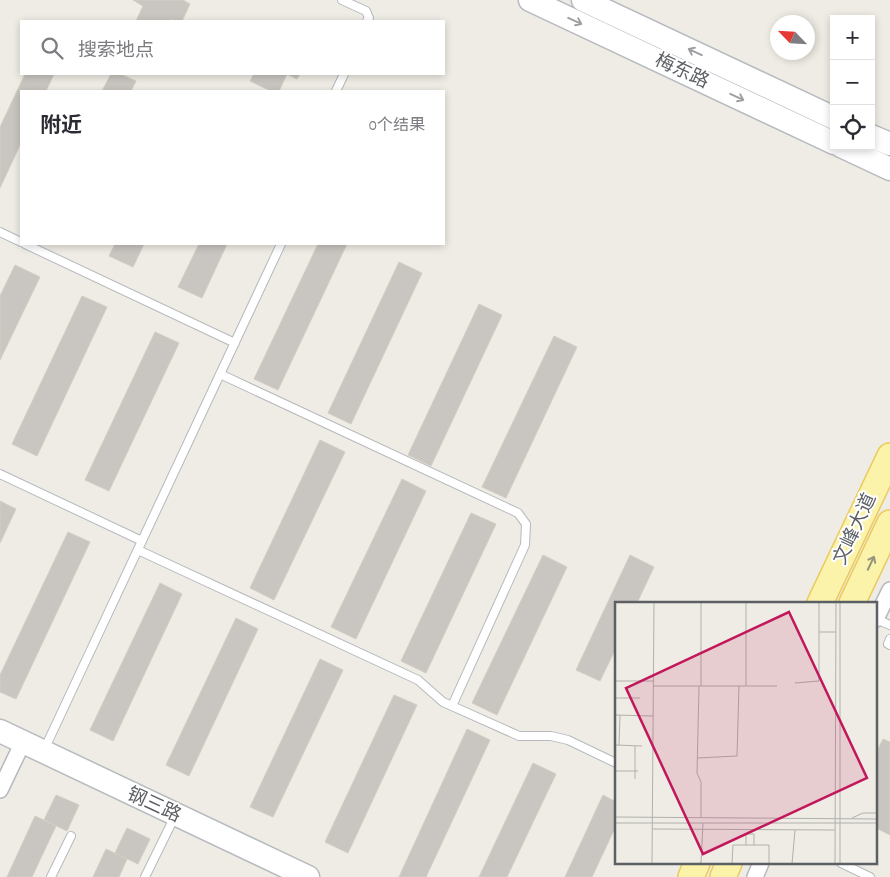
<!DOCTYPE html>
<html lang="zh">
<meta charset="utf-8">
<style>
body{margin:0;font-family:"Alegreya Sans","Noto Sans SC",sans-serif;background:#f7f7f7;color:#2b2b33}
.controls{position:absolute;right:15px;top:15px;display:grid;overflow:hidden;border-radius:0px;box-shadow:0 2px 8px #0003}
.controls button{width:45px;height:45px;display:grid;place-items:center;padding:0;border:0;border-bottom:1px solid #e1e1e2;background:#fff;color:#2b2b33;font:25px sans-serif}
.compass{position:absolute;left:770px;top:15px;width:45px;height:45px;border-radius:50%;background:#fff;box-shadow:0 2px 8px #0003;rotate:295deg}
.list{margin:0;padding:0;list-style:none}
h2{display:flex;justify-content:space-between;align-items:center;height:65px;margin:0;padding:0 20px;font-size:21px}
h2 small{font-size:16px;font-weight:400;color:#7c7c81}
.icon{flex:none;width:28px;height:28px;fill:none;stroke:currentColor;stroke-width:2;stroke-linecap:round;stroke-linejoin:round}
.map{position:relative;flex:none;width:890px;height:877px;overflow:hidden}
.search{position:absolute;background:#fff;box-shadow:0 2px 8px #0003;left:20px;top:20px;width:425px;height:55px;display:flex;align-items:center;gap:12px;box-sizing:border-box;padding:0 18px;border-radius:0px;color:#7c7c81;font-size:19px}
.panel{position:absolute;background:#fff;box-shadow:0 2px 8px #0003;left:20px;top:90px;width:425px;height:155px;border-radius:0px}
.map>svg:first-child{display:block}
.building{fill:#c9c6c1;stroke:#d2cec2}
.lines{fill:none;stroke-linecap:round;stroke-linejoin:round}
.lane-casing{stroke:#b6b9bd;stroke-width:10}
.street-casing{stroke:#b6b9bd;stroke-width:18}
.secondary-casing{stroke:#b7babf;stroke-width:25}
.primary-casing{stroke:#ebcb5f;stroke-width:28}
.lane{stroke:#fff;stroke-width:8}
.street{stroke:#fff;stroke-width:15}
.secondary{stroke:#fff;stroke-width:22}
.primary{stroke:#fcf3ab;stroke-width:25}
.oneway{stroke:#9d9fa2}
.oneway2{stroke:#94937d}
.labels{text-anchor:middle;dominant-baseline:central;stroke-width:4;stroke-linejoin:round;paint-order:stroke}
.street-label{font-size:19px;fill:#5c5f64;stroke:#fff}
.inset-road{fill:none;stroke:#b0b0ad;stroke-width:1}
.view{fill:#c2185b;fill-opacity:0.15;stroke:#c2185b;stroke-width:2.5}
.inset-edge{fill:none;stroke:#5c5f64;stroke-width:2.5}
</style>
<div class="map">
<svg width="890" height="877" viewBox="0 0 890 877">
<rect width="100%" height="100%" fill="#eeece4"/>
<path class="building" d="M133,0H183L190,4L182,21H176L170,19L169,21H136L143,6Z
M25,74H54L46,91H21V143L0,188V127Z
M111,74H120L136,81L131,91H102Z
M254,74H300L297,79L287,74L279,91H271L250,81Z
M115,244H144L133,267L109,256Z
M199,244H227L202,298L178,287Z
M318,244H347L278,390L254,379Z
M399,262L422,273L351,424L328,413Z
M15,265L40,277L0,360V296Z
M82,296L107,307L37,456L12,444Z
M479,304L502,315L431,466L408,455Z
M155,332L179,343L109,491L85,480Z
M554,336L577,347L506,498L482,487Z
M320,440L345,452L274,600L250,588Z
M402,479L426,491L356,639L331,627Z
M0,501L16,509L0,543Z
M471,513L496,524L426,673L401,661Z
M68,532L90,542L16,699L0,692V675Z
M543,555L567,567L497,715L472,703Z
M630,555L654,567L637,603H616V648L600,681L576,670Z
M160,583L182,594L113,741L90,730Z
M236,618L258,629L189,776L166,765Z
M320,659L343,670L273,817L250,807Z
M394,695L417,705L348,853L325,842Z
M467,729L490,740L426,877H399Z
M883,739L890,742V835L876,828V753Z
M533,763L556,774L507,877H479Z
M56,795L79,805L67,831L44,820Z
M603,795L616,802V826L592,877H565Z
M35,816L56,826L32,877H7Z
M127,828L150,839L138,864L115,853Z
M106,849L127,859L119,877H93Z"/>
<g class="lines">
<defs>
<path id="lane" d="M342,0L366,11L369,18L367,21
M336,91L344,74
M0,232L21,242
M25,244L235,343
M220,374L518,513L526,524L525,545L452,706
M0,474L142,541
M138,550L418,680L443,702L519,736H551L568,740L616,763
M876,619L890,625
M890,639L888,644L890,645
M44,750L281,244
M841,863L870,877
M51,877L71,836
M145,877L175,816"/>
<path id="street" d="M876,619L890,590
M0,790L23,742
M755,877L761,863"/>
<path id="secondary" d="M530,0L834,143
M583,0L834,118
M871,136L890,144
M841,146L890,169
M0,731L308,877"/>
<path id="primary" d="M820,603L890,456
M852,603L890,523
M691,877L697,863
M723,877L729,863"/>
</defs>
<use href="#lane" class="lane-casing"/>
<use href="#street" class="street-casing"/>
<use href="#secondary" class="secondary-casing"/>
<use href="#primary" class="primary-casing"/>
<use href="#lane" class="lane"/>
<use href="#street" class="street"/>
<use href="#secondary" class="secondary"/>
<use href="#primary" class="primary"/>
</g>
<defs><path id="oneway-shaft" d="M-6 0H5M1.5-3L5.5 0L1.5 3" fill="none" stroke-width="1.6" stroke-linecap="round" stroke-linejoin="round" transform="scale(1.25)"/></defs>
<g class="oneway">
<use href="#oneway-shaft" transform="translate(575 21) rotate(25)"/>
<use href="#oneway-shaft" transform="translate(695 52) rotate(-155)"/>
<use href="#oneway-shaft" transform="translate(737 97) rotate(25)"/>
</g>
<use class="oneway2" href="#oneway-shaft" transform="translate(871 563) rotate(-65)"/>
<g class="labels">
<g class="street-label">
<text transform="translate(682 71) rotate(25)">梅东路</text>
<text transform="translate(855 529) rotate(-65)">文峰大道</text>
<text transform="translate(154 805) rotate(25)">钢三路</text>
</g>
</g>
<g transform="translate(615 602)">
<rect width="262" height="262" fill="#eeece4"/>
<path class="inset-road" d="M204,30H221M0,79H38M180,81L204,79V0M38,84H162M84,84L82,171L86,180V215M86,84V0M131,84V0M0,96H25M0,113L38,114M0,143L27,144M4,143L5,113M20,144V177M82,156L122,154L124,84M0,169H23M0,215L263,217M237,216L248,211H263M0,221H263M37,227L220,228M131,243V232H139V243M37,262L39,0M80,262L86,261L88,221M117,262L118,243H154V262M177,262L180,228M220,262L221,0M225,262V0"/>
<path class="view" d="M174,10L252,176L88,252L11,86Z"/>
<rect width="262" height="262" class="inset-edge"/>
</g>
</svg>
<div class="controls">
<button>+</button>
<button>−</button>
<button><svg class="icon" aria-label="locate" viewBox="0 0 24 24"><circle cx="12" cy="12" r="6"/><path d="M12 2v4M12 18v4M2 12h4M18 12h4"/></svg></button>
</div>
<svg class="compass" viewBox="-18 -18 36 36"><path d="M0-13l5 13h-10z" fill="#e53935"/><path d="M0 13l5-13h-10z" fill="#7c7c81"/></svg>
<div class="search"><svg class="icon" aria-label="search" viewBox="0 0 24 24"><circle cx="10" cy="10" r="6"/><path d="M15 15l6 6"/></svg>搜索地点</div>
<section class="panel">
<h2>附近<small>0个结果</small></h2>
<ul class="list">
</ul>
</section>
</div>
